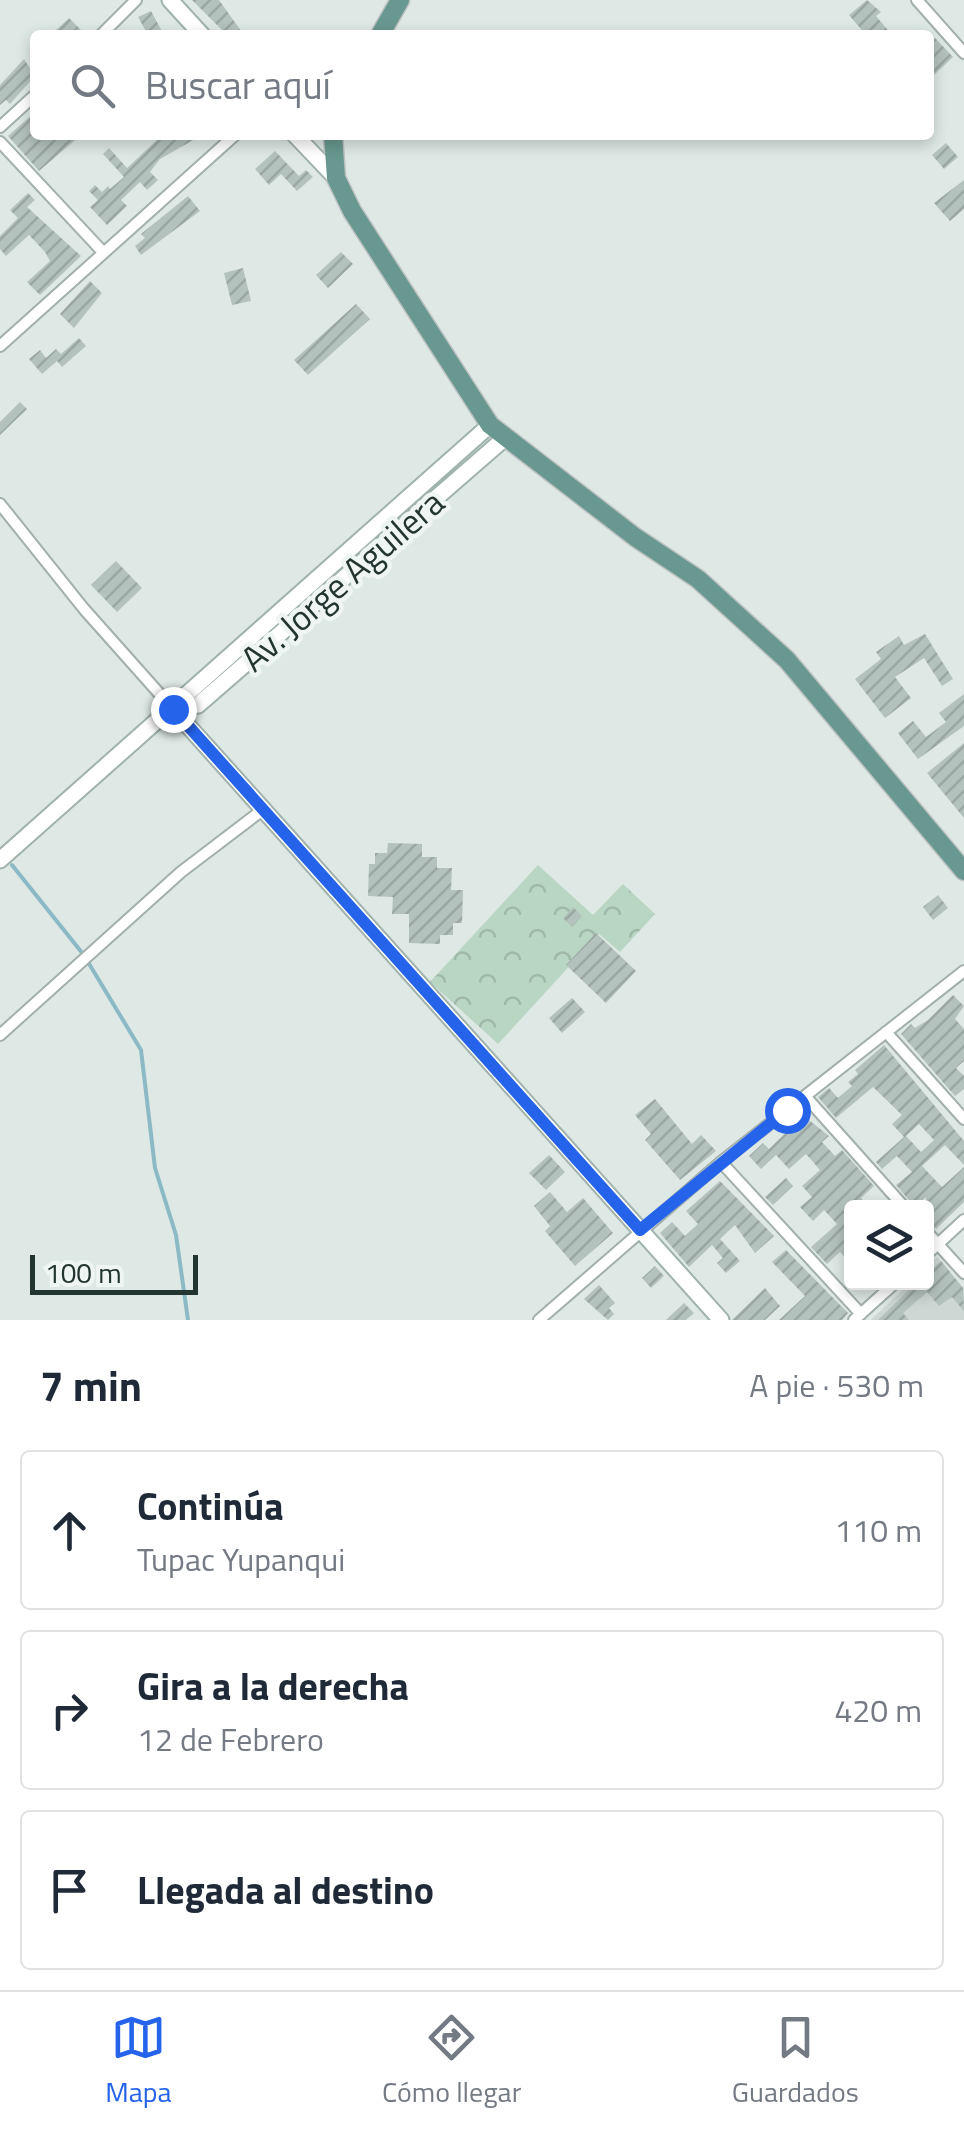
<!DOCTYPE html>
<html lang="es">
<meta charset="utf-8">
<style>
body{margin:0;font-family:"Titillium Web",sans-serif;background:#f2f2f3;color:#1f2937}
.controls{position:absolute;right:30px;bottom:30px;display:grid;overflow:hidden;border-radius:10px;box-shadow:0 5px 15px #0003}
.controls button{width:90px;height:90px;display:grid;place-items:center;padding:0;border:0;border-bottom:2px solid #e0e1e3;background:#fff;color:#1f2937;font:50px sans-serif}
.scale{position:absolute;left:30px;bottom:25px;width:168px;box-sizing:border-box;padding-left:10px;border:5px solid #223531;border-top:0;font-size:28px;line-height:35px;white-space:nowrap;color:#223531;-webkit-text-stroke:8px #eef5f2;paint-order:stroke}
.stop{position:absolute;width:30px;height:30px;margin:-22px;border:8px solid #2563eb;border-radius:50%;background:#fff}
.stop.end{background:#2563eb;border-color:#fff;box-shadow:0 2px 10px #0008}
.list{margin:0;padding:0;list-style:none}
h2{display:flex;justify-content:space-between;align-items:center;height:130px;margin:0;padding:0 40px;font-size:42px}
h2 small{font-size:32px;font-weight:400;color:#747a83}
.list li{display:grid;grid-template-columns:65px 1fr auto;gap:30px;align-items:center;box-sizing:border-box;height:160px;margin:0 20px 20px;padding:0 20px;border:2px solid #e0e1e3;border-radius:10px}
.list b{display:block;font-size:38px;white-space:nowrap}
.list p{margin:0;font-size:32px;white-space:nowrap;color:#747a83}
.list em{font-size:32px;font-style:normal;color:#747a83}
.icon{flex:none;width:55px;height:55px;fill:none;stroke:currentColor;stroke-width:2;stroke-linecap:round;stroke-linejoin:round}
.map{position:relative;flex:none;width:964px;height:1320px;overflow:hidden}
.search{position:absolute;background:#fff;box-shadow:0 5px 15px #0003;left:30px;right:30px;top:30px;height:110px;display:flex;align-items:center;gap:25px;box-sizing:border-box;padding:0 35px;border-radius:10px;color:#747a83;font-size:38px}
.sheet{height:670px;background:#fff}
nav{display:flex;justify-content:space-around;align-items:center;box-sizing:border-box;height:140px;border-top:2px solid #e0e1e3;background:#fff;font-size:28px;color:#747a83}
nav a{display:grid;justify-items:center;gap:5px}
nav .on{color:#2563eb}
.map>svg:first-child{display:block}
.built{fill:#cdd7d3}
.forest{fill:url(#forest-crowns)}
.lines{fill:none;stroke-linecap:round;stroke-linejoin:round}
.stream{stroke:#8cb9c6;stroke-width:4}
.building{fill:url(#building-hatch);fill-rule:evenodd}
.street-casing{stroke:#a2afab;stroke-width:14}
.secondary-casing{stroke:#9fb2ac;stroke-width:19}
.primary-casing{stroke:#bdc2c1;stroke-width:21}
.street{stroke:#fff;stroke-width:10}
.secondary{stroke:#fff;stroke-width:15}
.primary{stroke:#68988f;stroke-width:18}
.route{stroke:#2563eb;stroke-width:12}
.labels{text-anchor:middle;dominant-baseline:central;stroke-width:9;stroke-linejoin:round;paint-order:stroke}
.street-label{font-size:35px;fill:#223531;stroke:#eef5f2}
</style>
<div class="map">
<svg width="964" height="1320" viewBox="0 0 964 1320">
<defs>
<pattern id="forest-crowns" width="20" height="18" patternUnits="userSpaceOnUse" patternTransform="scale(2.5)"><rect width="20" height="18" fill="#b9d6c4"/><path d="M2 6a3 3 0 1 1 6 0M12 15a3 3 0 1 1 6 0" fill="none" stroke="#9fb8a9"/></pattern>
<pattern id="building-hatch" width="6" height="6" patternUnits="userSpaceOnUse" patternTransform="scale(2.5)"><rect width="6" height="6" fill="#b4c2bd"/><path d="M-1 1l2-2M0 6l6-6M5 7l2-2" fill="none" stroke="#9aa7a3"/></pattern>
</defs>
<rect width="100%" height="100%" fill="#dee8e4"/>
<path class="built" d="M937,1257L964,1289V1320H871L910,1283L926,1282L927,1266Z"/>
<path class="forest" d="M538,865L593,915L623,884L655,914L620,952L599,934L498,1044L430,982Z"/>
<g class="lines">
<path class="stream" d="M12,865L83,954
M88,962L141,1050L155,1168L176,1235L188,1320"/>
</g>
<path class="building" d="M192,0H219L244,35H227Z
M867,0L881,12L876,16L892,35H866L849,15Z
M151,11L164,35H148L138,17Z
M69,18L86,35H51Z
M935,38L953,57L934,75L929,70V44Z
M24,59L35,76L10,104L6,100L0,105V85Z
M35,112V135L44,139L49,135H81L39,171L8,136Z
M156,135H202L160,159L150,172L158,180L147,190L140,182L121,200L127,206L107,225L90,207L98,200L89,191L95,185L102,192L108,186L110,189L124,177L103,154L109,148L127,168L158,139Z
M946,143L958,157L944,169L932,155Z
M275,151L299,176L306,170L313,177L297,191L281,174L269,185L255,169Z
M964,180V209L950,221L934,203Z
M28,193L35,200L27,207L81,256L40,295L27,282L50,261L45,252L29,235L6,256L0,249V236L18,218L10,210Z
M188,196L200,211L141,255L135,246L145,238L141,234Z
M341,252L353,264L328,288L316,275Z
M243,268L251,301L232,305L224,273Z
M90,281L102,293L74,328L60,314Z
M356,304L370,319L308,375L294,360Z
M79,338L86,346L62,367L57,361L42,374L29,359L40,350L46,358L56,349L61,354Z
M20,402L27,409L0,435V422Z
M116,561L142,588L117,612L91,585Z
M925,634L953,679L942,686L924,658L895,677L911,698L885,718L855,679L881,659L876,652L899,636L904,645Z
M964,694V726L918,759L898,733L913,721L926,737L946,722L939,713Z
M964,743V818L927,773Z
M388,843L422,844V857H437V868H452L451,890H463L462,923H453V935H440V944L409,943V914H392L393,897L368,896L369,864H375V853H387Z
M938,895L948,908L933,920L923,907Z
M573,907L582,916L572,927L563,918Z
M596,933L636,971L606,1003L566,965Z
M953,995L964,1006L955,1019L964,1029V1061L956,1068L964,1076V1089L955,1096L901,1034L911,1024L915,1028L928,1020Z
M572,998L585,1012L562,1033L549,1018Z
M884,1045L964,1141V1165L945,1145L922,1166L942,1187L964,1167V1202L936,1229L926,1222V1197L915,1207L896,1185L912,1172L897,1156L882,1169L876,1162L904,1137L892,1124L902,1115L873,1087L836,1118L818,1097L829,1088L838,1098L852,1086L848,1082L858,1074L855,1070ZM919,1124L934,1140L921,1152L906,1136Z
M655,1099L692,1144L701,1135L716,1151L680,1180L645,1140L651,1134L635,1115Z
M799,1112L829,1136L822,1142L835,1156L842,1150L874,1186L861,1198L870,1208H852V1264L840,1252L827,1264L811,1247L837,1224L824,1210L813,1221L800,1207L812,1197L802,1186L820,1170L806,1154L789,1169L776,1155L761,1169L749,1156L763,1143L769,1149L795,1124L790,1119Z
M549,1155L565,1172L546,1190L529,1173Z
M786,1178L793,1186L773,1205L765,1197Z
M720,1181L774,1236L755,1253L735,1225L720,1239L740,1261L726,1273L717,1263L723,1258L712,1245L689,1267L660,1233L672,1222L685,1236L698,1224L686,1211Z
M550,1192L567,1212L583,1198L613,1233L575,1266L545,1231L550,1226L534,1206Z
M786,1250L848,1313L842,1320H779L805,1296L772,1262Z
M941,1261L963,1288L964,1311L952,1297L939,1306L927,1292L903,1313L909,1320H878L917,1282H926V1274Z
M655,1266L664,1276L651,1288L642,1278Z
M599,1285L615,1303L609,1308L614,1314L608,1320L584,1299Z
M765,1288L780,1306L765,1320H732Z
M684,1303L694,1313L686,1320H666Z"/>
<g class="lines">
<defs>
<path id="street" d="M917,0L964,53
M101,35L136,0
M0,127L35,95
M0,142L102,251
M0,346L235,135
M0,504L84,609L173,709
M886,1032L964,1119
M0,1035L181,872L265,808
M805,1096L905,1208
M721,1162L861,1314
M926,1231L964,1273
M926,1255L964,1220
M539,1320L721,1162L964,971
M854,1320L896,1282"/>
<path id="secondary" d="M170,0L202,35
M295,135L336,178
M173,709L721,1320
M173,709L198,705L505,438
M0,860L490,425"/>
<path id="primary" d="M380,35L400,0
M333,135L336,178L352,211L490,425L635,537L698,579L787,660L964,871"/>
</defs>
<use href="#street" class="street-casing"/>
<use href="#secondary" class="secondary-casing"/>
<use href="#primary" class="primary-casing"/>
<use href="#street" class="street"/>
<use href="#secondary" class="secondary"/>
<use href="#primary" class="primary"/>
</g>
<g class="lines">
<path class="route" d="M173,709L640,1230L787,1110"/>
</g>
<g class="labels">
<g class="street-label">
<text transform="translate(342 580) rotate(-41)">Av. Jorge Aguilera</text>
</g>
</g>
</svg>
<div class="controls">
<button><svg class="icon" aria-label="layers" viewBox="0 0 24 24"><path d="M12 4l9 5-9 5-9-5zM3 14l9 5 9-5"/></svg></button>
</div>
<div class="scale">100 m</div>
<div class="stop" style="left:787px;top:1110px"></div>
<div class="stop end" style="left:173px;top:709px"></div>
<div class="search"><svg class="icon" aria-label="search" viewBox="0 0 24 24"><circle cx="10" cy="10" r="6"/><path d="M15 15l6 6"/></svg>Buscar aquí</div>
</div>
<section class="sheet">
<h2>7 min<small>A pie · 530 m</small></h2>
<ul class="list">
<li><svg class="icon" aria-label="ahead" viewBox="0 0 24 24"><path d="M12 20V5M6 11l6-6 6 6"/></svg><div><b>Continúa</b><p>Tupac Yupanqui</p></div><em>110 m</em></li>
<li><svg class="icon" aria-label="right" viewBox="0 0 24 24"><path d="M7 20v-9h11M14 6l5 5-5 5"/></svg><div><b>Gira a la derecha</b><p>12 de Febrero</p></div><em>420 m</em></li>
<li><svg class="icon" aria-label="arrive" viewBox="0 0 24 24"><path d="M6 21V4h12l-3 4 3 4H6"/></svg><div><b>Llegada al destino</b></div></li>
</ul>
</section>
<nav>
<a class="on"><svg class="icon" aria-label="map" viewBox="0 0 24 24"><path d="M3 6l6-2 6 2 6-2v14l-6 2-6-2-6 2zM9 4v14M15 6v14"/></svg>Mapa</a>
<a><svg class="icon" aria-label="directions" viewBox="0 0 24 24"><path d="M12 3l9 9-9 9-9-9zM9 14v-3h6M13 9l2 2-2 2"/></svg>Cómo llegar</a>
<a><svg class="icon" aria-label="saved" viewBox="0 0 24 24"><path d="M7 4h10v16l-5-4-5 4z"/></svg>Guardados</a>
</nav>
